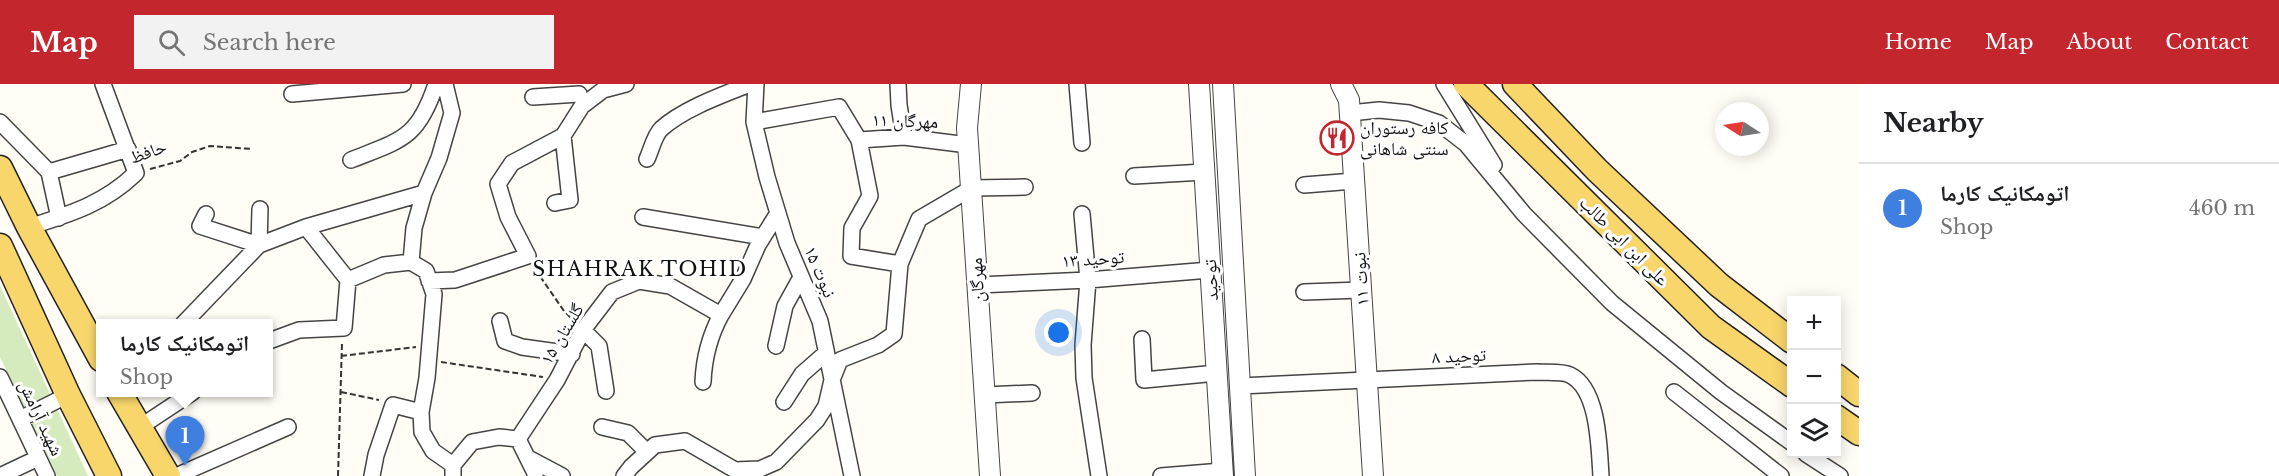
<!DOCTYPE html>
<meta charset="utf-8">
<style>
body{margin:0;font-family:"Libre Baskerville","Noto Naskh Arabic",serif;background:#f2f2f2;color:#202124}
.controls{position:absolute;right:18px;bottom:18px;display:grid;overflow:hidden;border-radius:0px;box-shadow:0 3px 15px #0003}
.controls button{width:54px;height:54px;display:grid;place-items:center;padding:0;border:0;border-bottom:2px solid #e0e0e0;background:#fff;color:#202124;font:30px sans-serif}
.compass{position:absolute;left:1715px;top:18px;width:54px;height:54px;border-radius:50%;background:#fff;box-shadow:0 3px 15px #0003;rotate:282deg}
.you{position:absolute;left:1059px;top:249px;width:21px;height:21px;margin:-15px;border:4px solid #fff;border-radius:50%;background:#1a73e8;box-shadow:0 0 0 9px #1a73e833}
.badge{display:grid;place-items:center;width:39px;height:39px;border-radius:50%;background:#c4262e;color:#fff;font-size:20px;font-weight:700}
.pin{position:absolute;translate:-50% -50px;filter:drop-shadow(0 2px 3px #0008)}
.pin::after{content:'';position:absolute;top:32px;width:21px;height:18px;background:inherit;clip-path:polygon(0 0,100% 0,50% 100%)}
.popup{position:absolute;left:96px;top:235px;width:177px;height:78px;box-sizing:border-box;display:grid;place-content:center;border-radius:0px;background:#fff;filter:drop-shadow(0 2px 4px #0005);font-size:20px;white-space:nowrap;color:#757577}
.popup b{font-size:22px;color:#202124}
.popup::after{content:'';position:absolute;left:50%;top:100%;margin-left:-12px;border:12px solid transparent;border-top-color:#fff}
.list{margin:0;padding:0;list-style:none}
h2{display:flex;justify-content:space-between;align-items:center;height:78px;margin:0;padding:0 24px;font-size:26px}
h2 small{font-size:20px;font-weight:400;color:#757577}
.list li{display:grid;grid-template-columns:39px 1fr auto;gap:18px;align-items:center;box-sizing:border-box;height:90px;padding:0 24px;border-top:2px solid #e0e0e0}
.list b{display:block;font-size:22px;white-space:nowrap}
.list p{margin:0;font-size:20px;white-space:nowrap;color:#757577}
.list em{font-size:20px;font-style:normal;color:#757577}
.icon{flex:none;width:33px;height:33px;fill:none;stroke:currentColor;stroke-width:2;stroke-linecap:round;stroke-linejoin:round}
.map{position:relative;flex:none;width:1859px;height:392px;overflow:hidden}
header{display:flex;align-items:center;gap:36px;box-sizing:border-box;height:84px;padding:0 30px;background:#c4262e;color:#fff}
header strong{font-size:28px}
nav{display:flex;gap:33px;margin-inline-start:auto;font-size:21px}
.search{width:420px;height:54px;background:#f2f2f2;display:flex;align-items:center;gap:15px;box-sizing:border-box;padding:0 21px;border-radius:0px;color:#757577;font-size:22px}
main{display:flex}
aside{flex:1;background:#fff}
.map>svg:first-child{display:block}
.green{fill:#d5ebbd}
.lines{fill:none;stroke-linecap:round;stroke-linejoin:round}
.minor-casing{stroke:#444;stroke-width:18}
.tertiary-casing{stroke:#444;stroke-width:22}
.primary-casing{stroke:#222;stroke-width:27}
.path{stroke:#333;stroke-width:2;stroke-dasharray:6 3;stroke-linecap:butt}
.minor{stroke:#fff;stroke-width:15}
.tertiary{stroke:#fff;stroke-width:20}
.primary{stroke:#f9d66b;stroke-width:24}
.labels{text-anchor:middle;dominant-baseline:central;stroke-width:6;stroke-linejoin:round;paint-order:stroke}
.street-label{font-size:18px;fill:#111;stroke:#fff}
.poi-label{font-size:18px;fill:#111;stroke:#fff;text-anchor:start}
.neighbourhood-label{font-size:20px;letter-spacing:1.5px;fill:#111;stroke:#fff}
</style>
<header>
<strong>Map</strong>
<div class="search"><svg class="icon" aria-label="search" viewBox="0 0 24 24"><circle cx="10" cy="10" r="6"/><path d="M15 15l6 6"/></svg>Search here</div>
<nav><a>Home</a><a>Map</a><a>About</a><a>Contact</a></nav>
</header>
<main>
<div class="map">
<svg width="1859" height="392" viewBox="0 0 1859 392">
<rect width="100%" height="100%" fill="#fffdf5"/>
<path class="green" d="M0,202L88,392H57L0,273Z"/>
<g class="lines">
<defs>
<path id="minor" d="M756,0L754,38L767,93L787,159L820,237L852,392
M898,0L899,21L904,53
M1077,0L1082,59
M1444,0L1494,81
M292,10L403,0
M533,13L579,10
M1350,29L1379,26L1409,29L1439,39L1466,60L1524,130L1612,219L1721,308L1792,359
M0,38L49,88
M754,38L839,23L859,56L904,53L968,61
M859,56L870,112L852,144L851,172L900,180
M647,75C651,67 654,52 661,45C683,25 722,11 750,0
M351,76C401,56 418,55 436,0
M1134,92L1204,88
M1304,101L1354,97
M555,119L570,116L563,52
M206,130L200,142L259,161L260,125
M1082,130L1088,196L1083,261L1084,294L1099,392
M643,133L763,153
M59,134L49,88L128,65
M29,143C70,130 104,120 136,89L103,0
M306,143L348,196
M411,178L426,187L434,210L427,294L421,328L422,348L433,367L453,381
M429,197L455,196L528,172L508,133L498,100L512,79L563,52L582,22L603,6L626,0
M978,201L1088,196L1210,186
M1304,208L1361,206
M500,237L505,257L522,263L572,270
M183,240L259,161L306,143L424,109L439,74L452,29L445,0
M583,246L599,262L606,307
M1142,255L1144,296L1217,289
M269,257L299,246L344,244L348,196L384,181L411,178L414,144L424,109
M776,262L785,222L801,193
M0,293L47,392
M703,298C704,273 709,253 721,231
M1240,302L1537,288C1546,289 1562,287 1570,291C1599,305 1599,364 1601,392
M1674,308L1781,392
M985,311L1032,309
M784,318L802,290L826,269
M20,335L68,311
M140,343L193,308
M602,343L628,349L647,368
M1806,370L1840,392
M528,374L562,392
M0,392L38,374
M176,392L288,343
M372,392L376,371L393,321L421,328
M453,392V381L472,358L499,353L518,355
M535,392V389L518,355L557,296L583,246L612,208L639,197L670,202L721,231L743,195L758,161L778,129
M624,392L631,383L655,361L685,357L735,386L760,385L776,378L817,336L826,322L832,296L840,276L878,261L894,250L900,180L919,135L972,104L1025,103
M1161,392L1222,387"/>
<path id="tertiary" d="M971,0L967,44L990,392
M1199,0L1223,392
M1223,0L1245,392
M1341,0L1349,16L1373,392"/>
<path id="primary" d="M1466,0L1711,243L1792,301
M1515,0L1597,86L1719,201L1792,257
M0,84L29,143L101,275
M0,162L68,311L109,392
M1836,292L1859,310
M119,308L168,392
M1836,333L1859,349"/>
</defs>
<use href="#minor" class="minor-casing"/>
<use href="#tertiary" class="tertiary-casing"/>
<use href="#primary" class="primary-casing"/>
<path class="path" d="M150,85L180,77L192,68L210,62L252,65
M535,185L564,227L573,236
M341,272L416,263
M441,278L543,293
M341,308L379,316
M338,392L342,259"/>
<use href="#minor" class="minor"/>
<use href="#tertiary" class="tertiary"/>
<use href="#primary" class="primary"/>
</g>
<defs>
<symbol id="restaurant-ring" viewBox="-11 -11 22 22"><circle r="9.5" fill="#fff" stroke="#c4262e" stroke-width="1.5"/><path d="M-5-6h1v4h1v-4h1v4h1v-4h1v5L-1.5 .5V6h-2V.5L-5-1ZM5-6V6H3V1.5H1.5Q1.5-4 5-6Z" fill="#c4262e"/></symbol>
</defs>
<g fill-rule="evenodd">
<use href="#restaurant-ring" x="1318" y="35" width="38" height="38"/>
</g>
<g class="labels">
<g class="street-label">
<text transform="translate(905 37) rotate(2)">مهرگان ۱۱</text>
<text transform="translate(148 68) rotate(-20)">حافظ</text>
<text transform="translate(1624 157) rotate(45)">علی ابن ابی طالب</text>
<text transform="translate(1093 175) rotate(-4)">توحید ۱۳</text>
<text transform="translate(820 188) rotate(67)">نبوت ۱۵</text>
<text transform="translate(1361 195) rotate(-94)">نبوت ۱۱</text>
<text transform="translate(977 196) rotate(-93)">مهرگان</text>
<text transform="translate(1211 196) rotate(-93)">توحید</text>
<text transform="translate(562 250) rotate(-59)">گلستان ۱۵</text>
<text transform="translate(1459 272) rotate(-3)">توحید ۸</text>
<text transform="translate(41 334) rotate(65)">شهید آرامش</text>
</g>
<g class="poi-label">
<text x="1360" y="44">کافه رستوران<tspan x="1360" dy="21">سنتی شاهانی</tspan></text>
</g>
<g class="neighbourhood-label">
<text x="640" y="185">SHAHRAK TOHID</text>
</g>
</g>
</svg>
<div class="controls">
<button>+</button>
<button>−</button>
<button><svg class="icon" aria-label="layers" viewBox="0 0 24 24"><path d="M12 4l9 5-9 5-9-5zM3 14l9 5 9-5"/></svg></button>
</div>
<svg class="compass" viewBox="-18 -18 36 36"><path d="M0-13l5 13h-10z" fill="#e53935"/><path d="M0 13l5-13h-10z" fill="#757577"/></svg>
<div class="you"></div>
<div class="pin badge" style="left:185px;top:382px;background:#3f7fe0">1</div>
<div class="popup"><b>اتومکانیک کارما</b>Shop</div>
</div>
<aside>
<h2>Nearby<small></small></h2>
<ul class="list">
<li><span class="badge" style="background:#3f7fe0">1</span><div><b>اتومکانیک کارما</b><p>Shop</p></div><em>460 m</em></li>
</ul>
</aside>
</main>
